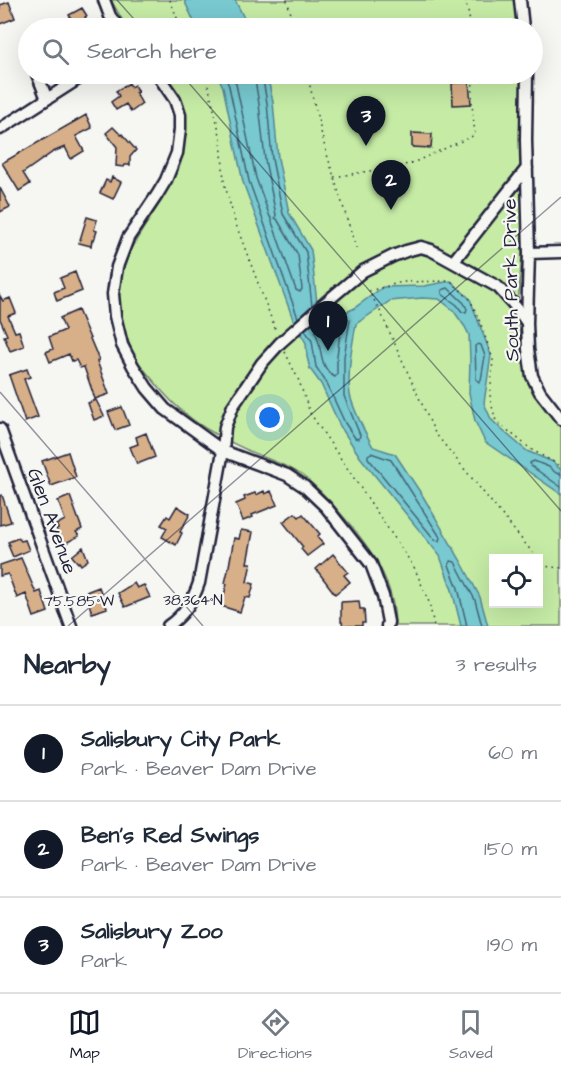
<!DOCTYPE html>
<meta charset="utf-8">
<style>
body{margin:0;font-family:"Architects Daughter",sans-serif;background:#f2f2f3;color:#1f2937}
.controls{position:absolute;right:18px;bottom:18px;display:grid;overflow:hidden;border-radius:0px;box-shadow:0 6px 24px #0002}
.controls button{width:54px;height:54px;display:grid;place-items:center;padding:0;border:0;border-bottom:2px solid #e0e1e3;background:#fff;color:#1f2937;font:30px sans-serif}
.you{position:absolute;left:270px;top:418px;width:21px;height:21px;margin:-15px;border:4px solid #fff;border-radius:50%;background:#1a73e8;box-shadow:0 0 0 9px #1a73e833}
.badge{display:grid;place-items:center;width:39px;height:39px;border-radius:50%;background:#111827;color:#fff;font-size:20px;font-weight:700}
.pin{position:absolute;translate:-50% -50px;filter:drop-shadow(0 2px 3px #0008)}
.pin::after{content:'';position:absolute;top:32px;width:21px;height:18px;background:inherit;clip-path:polygon(0 0,100% 0,50% 100%)}
.list{margin:0;padding:0;list-style:none}
h2{display:flex;justify-content:space-between;align-items:center;height:78px;margin:0;padding:0 24px;font-size:26px}
h2 small{font-size:20px;font-weight:400;color:#747a83}
.list li{display:grid;grid-template-columns:39px 1fr auto;gap:18px;align-items:center;box-sizing:border-box;height:96px;padding:0 24px;border-top:2px solid #e0e1e3}
.list b{display:block;font-size:22px;white-space:nowrap}
.list p{margin:0;font-size:20px;white-space:nowrap;color:#747a83}
.list em{font-size:20px;font-style:normal;color:#747a83}
.icon{flex:none;width:33px;height:33px;fill:none;stroke:currentColor;stroke-width:2;stroke-linecap:round;stroke-linejoin:round}
.map{position:relative;flex:none;width:561px;height:626px;overflow:hidden}
.search{position:absolute;background:#fff;box-shadow:0 6px 24px #0002;left:18px;right:18px;top:18px;height:66px;display:flex;align-items:center;gap:15px;box-sizing:border-box;padding:0 21px;border-radius:33px;color:#747a83;font-size:22px}
.sheet{height:366px;background:#fff}
nav{display:flex;justify-content:space-around;align-items:center;box-sizing:border-box;height:84px;border-top:2px solid #e0e1e3;background:#fff;font-size:16px;color:#747a83}
nav a{display:grid;justify-items:center;gap:3px}
nav .on{color:#111827}
.map>svg:first-child{display:block}
.green{fill:#c5eba5;stroke:#748670;stroke-width:1.5;fill-rule:evenodd}
.water{fill:#78c9d0;stroke:#568694;stroke-width:1.5}
.lines{fill:none;stroke-linecap:round;stroke-linejoin:round}
.shore{stroke:#446577;stroke-width:1.5}
.building{fill:#d7af88;stroke:#22223b;stroke-width:1.5}
.minor-casing{stroke:#22223b;stroke-width:15}
.path{stroke:#22223b;stroke-width:1.5;stroke-dasharray:1.5 4.5;stroke-linecap:butt}
.minor{stroke:#f6f6f2;stroke-width:10}
.ticks{fill:none;stroke:#22223b;stroke-width:1.5;stroke-opacity:0.45}
.labels{text-anchor:middle;dominant-baseline:central;stroke-width:4.5;stroke-linejoin:round;paint-order:stroke}
.street-label{font-size:20px;fill:#22223b;stroke:#f6f6f2}
.ticks-label{font-size:15px;text-anchor:middle;fill:#22223b;stroke:#f6f6f2;stroke-width:4.5;stroke-linejoin:round;paint-order:stroke}
</style>
<div class="map">
<svg width="561" height="626" viewBox="0 0 561 626">
<rect width="100%" height="100%" fill="#f6f6f2"/>
<filter id="ink" filterUnits="userSpaceOnUse"><feTurbulence type="fractalNoise" baseFrequency=".0167" numOctaves="2"/><feDisplacementMap in="SourceGraphic" scale="12" xChannelSelector="R" yChannelSelector="G"/><feConvolveMatrix kernelMatrix="1 2 1 2 8 2 1 2 1" color-interpolation-filters="sRGB"/></filter>
<g filter="url(#ink)">
<path class="green" d="M111,0H515L519,28H127Z
M164,74H521L522,253L518,306L519,330L527,376L536,396L550,415L561,427V626H395C395,581 370,547 341,514C327,498 313,482 295,471C279,462 261,457 245,449C204,430 180,415 152,379C146,372 140,365 135,357C130,348 127,338 124,327C121,313 117,298 120,283C127,242 157,214 174,178C176,173 180,167 181,162C183,155 183,147 184,139C189,108 184,97 164,74ZM494,558H538V604H494Z"/>
<path class="water" d="M184,0H235L249,28H197Z
M217,74H267L273,102L278,158L289,213L311,250L317,303L329,319L353,309L383,287L424,286L451,281L470,299L491,355L484,403L491,419L502,430L527,451L553,462L561,470V494L485,442L475,421L469,393L470,360L469,335L465,327L453,310L439,299L422,298L390,301L356,324C352,346 347,372 350,395C353,408 366,434 373,447L395,454L424,498L462,563L480,597L488,626H461L452,590L440,556L360,457L340,426L321,384L310,369L307,357L306,343L294,322L243,182L223,87Z"/>
<g class="lines">
<path class="shore" d="M224,74L229,86L249,181L298,318
M232,74L236,84L256,178L270,217L272,219V222L296,290L300,292L302,289L298,255L277,219L275,218L276,215L265,160L259,104L254,74
M262,74L267,103L272,159L283,214L306,252L312,306
M448,288L464,303L467,309L466,312H462L457,305L442,294V290Z
M318,328L328,333L338,331L340,333L337,356V374L335,377C318,368 323,346 315,332Z
M305,330L312,341L316,367L326,382L345,423L355,438L359,439L360,435L344,396V357L350,320L347,318L329,325L325,323L320,317
M478,344L481,345L485,356L481,380L479,382L476,379L475,346Z
M371,453L391,460L440,537L439,541L435,540L368,458V455Z
M561,474L556,473L549,467L534,461L530,463L531,466L561,487
M467,626L458,588L449,565L451,561L455,562L475,600L482,626"/>
</g>
<path class="building" d="M9,2L15,18L0,24V5Z
M82,8L87,16L85,17L91,28H52L71,18L69,15Z
M469,82L471,104L453,105L452,83Z
M129,83L131,87L134,85L138,92L136,93L142,104L131,112L126,104L116,110L111,102L119,96L116,91Z
M86,115L92,128L76,136L84,151L71,159L65,147L53,152L23,173L30,184L19,191L2,163Z
M113,127L121,135L122,134L136,150L130,157V165H125L124,167L116,166L117,147L106,133Z
M412,133L432,134L431,148L412,147Z
M112,177L121,182L113,199L100,193L106,180L110,182Z
M0,188L10,207L0,212Z
M87,217L97,220L94,230L97,231L94,240H92L91,246L79,243Z
M75,272L82,291L57,301L54,292L64,288L60,278Z
M0,296L3,301L10,298L16,313L8,316L15,332L19,331L24,346L10,351L4,336L7,335L0,319Z
M78,310L99,360L97,361L109,394L95,399L84,367L80,368L76,360L72,361L69,354L50,362L46,352L53,349L49,337L65,330L60,318Z
M27,369L30,377L24,379L38,417L25,422L9,375Z
M96,400L104,416L94,420L88,403Z
M122,407L129,425L115,430L108,412Z
M146,433L155,457L137,464L130,447L138,444L136,437Z
M68,452L76,477L51,486L42,461Z
M264,491L265,494L271,491L277,505L252,515L253,517L243,521L236,504L245,500L244,497L255,493L256,495Z
M2,495L11,522L0,525V496Z
M70,496L82,529L76,532L79,536L64,544L56,529L58,528L56,525L65,520L58,501Z
M177,506L190,514L180,532L182,533L176,545L162,537L167,528L161,525L167,516L170,518Z
M295,513L299,517L303,514L320,534L317,537L323,544L307,556L301,549L303,547L283,522Z
M241,530L253,532L247,563H251L247,582L254,584L250,598L245,597L240,612L221,606L227,584L225,583L229,566L234,538L239,539Z
M18,538L21,541L25,540L29,550L13,557L8,545H10L8,542Z
M83,547L88,560L81,565L79,562L78,563L72,556Z
M333,554L348,572L344,575L350,582L335,594L316,569Z
M21,558L36,593L41,591L48,612L34,617L26,594L17,598L8,574L0,576V565Z
M134,583L137,588L144,585L150,597L125,607L118,593Z
M99,587L107,608L92,613L89,604H91L86,592Z
M359,601L360,609H364L365,623H362V626H343L342,622H341V602Z"/>
<g class="lines">
<defs>
<path id="minor" d="M104,0L110,16L119,28
M520,0L523,28
M37,74L47,99
M157,74L175,100L180,115V129L177,153L166,180L157,195L128,238L117,267L113,294L115,316L122,345L133,366L147,388L165,409L223,451L287,475L305,487L326,507L371,564L383,596L388,622L387,626
M527,74L526,140L529,253L527,323L528,349L532,376L540,392L561,419
M0,129L86,74
M529,253L561,252
M453,262L527,168
M0,429L71,626
M168,626C184,615 193,601 199,583L223,451L225,427L233,406L262,363L280,343L325,303L363,271L393,256L406,251L421,247L431,250L498,287L516,307L527,323"/>
</defs>
<use href="#minor" class="minor-casing"/>
<path class="path" d="M170,0L181,28
M287,0L295,28
M466,0L471,28
M204,74L207,80L221,139L224,182L235,222L276,331
M307,74L325,148L357,251
M334,177L410,164L475,135L472,104L473,74
M285,352L299,381L310,413L414,567L429,602L434,626
M537,558L435,433L380,311L369,291L402,282L451,281L470,299L480,322L493,359L490,399L496,421L532,450L561,466
M538,561L542,566L561,568"/>
<use href="#minor" class="minor"/>
</g>
</g>
<path class="ticks" d="M117,0L142,28M181,74L561,511M0,392L203,626M68,626L561,197"/>
<g class="labels">
<g class="street-label">
<text transform="translate(511 280) rotate(-91)">South Park Drive</text>
<text transform="translate(52 521) rotate(70)">Glen Avenue</text>
</g>
</g>
<g class="ticks-label">
<text x="193" y="605">38.364°N</text>
<text x="79" y="606">75.585°W</text>
</g>
</svg>
<div class="controls">
<button><svg class="icon" aria-label="locate" viewBox="0 0 24 24"><circle cx="12" cy="12" r="6"/><path d="M12 2v4M12 18v4M2 12h4M18 12h4"/></svg></button>
</div>
<div class="you"></div>
<div class="pin badge" style="left:328px;top:351px">1</div>
<div class="pin badge" style="left:391px;top:210px">2</div>
<div class="pin badge" style="left:366px;top:146px">3</div>
<div class="search"><svg class="icon" aria-label="search" viewBox="0 0 24 24"><circle cx="10" cy="10" r="6"/><path d="M15 15l6 6"/></svg>Search here</div>
</div>
<section class="sheet">
<h2>Nearby<small>3 results</small></h2>
<ul class="list">
<li><span class="badge">1</span><div><b>Salisbury City Park</b><p>Park · Beaver Dam Drive</p></div><em>60 m</em></li>
<li><span class="badge">2</span><div><b>Ben's Red Swings</b><p>Park · Beaver Dam Drive</p></div><em>150 m</em></li>
<li><span class="badge">3</span><div><b>Salisbury Zoo</b><p>Park</p></div><em>190 m</em></li>
</ul>
</section>
<nav>
<a class="on"><svg class="icon" aria-label="map" viewBox="0 0 24 24"><path d="M3 6l6-2 6 2 6-2v14l-6 2-6-2-6 2zM9 4v14M15 6v14"/></svg>Map</a>
<a><svg class="icon" aria-label="directions" viewBox="0 0 24 24"><path d="M12 3l9 9-9 9-9-9zM9 14v-3h6M13 9l2 2-2 2"/></svg>Directions</a>
<a><svg class="icon" aria-label="saved" viewBox="0 0 24 24"><path d="M7 4h10v16l-5-4-5 4z"/></svg>Saved</a>
</nav>
